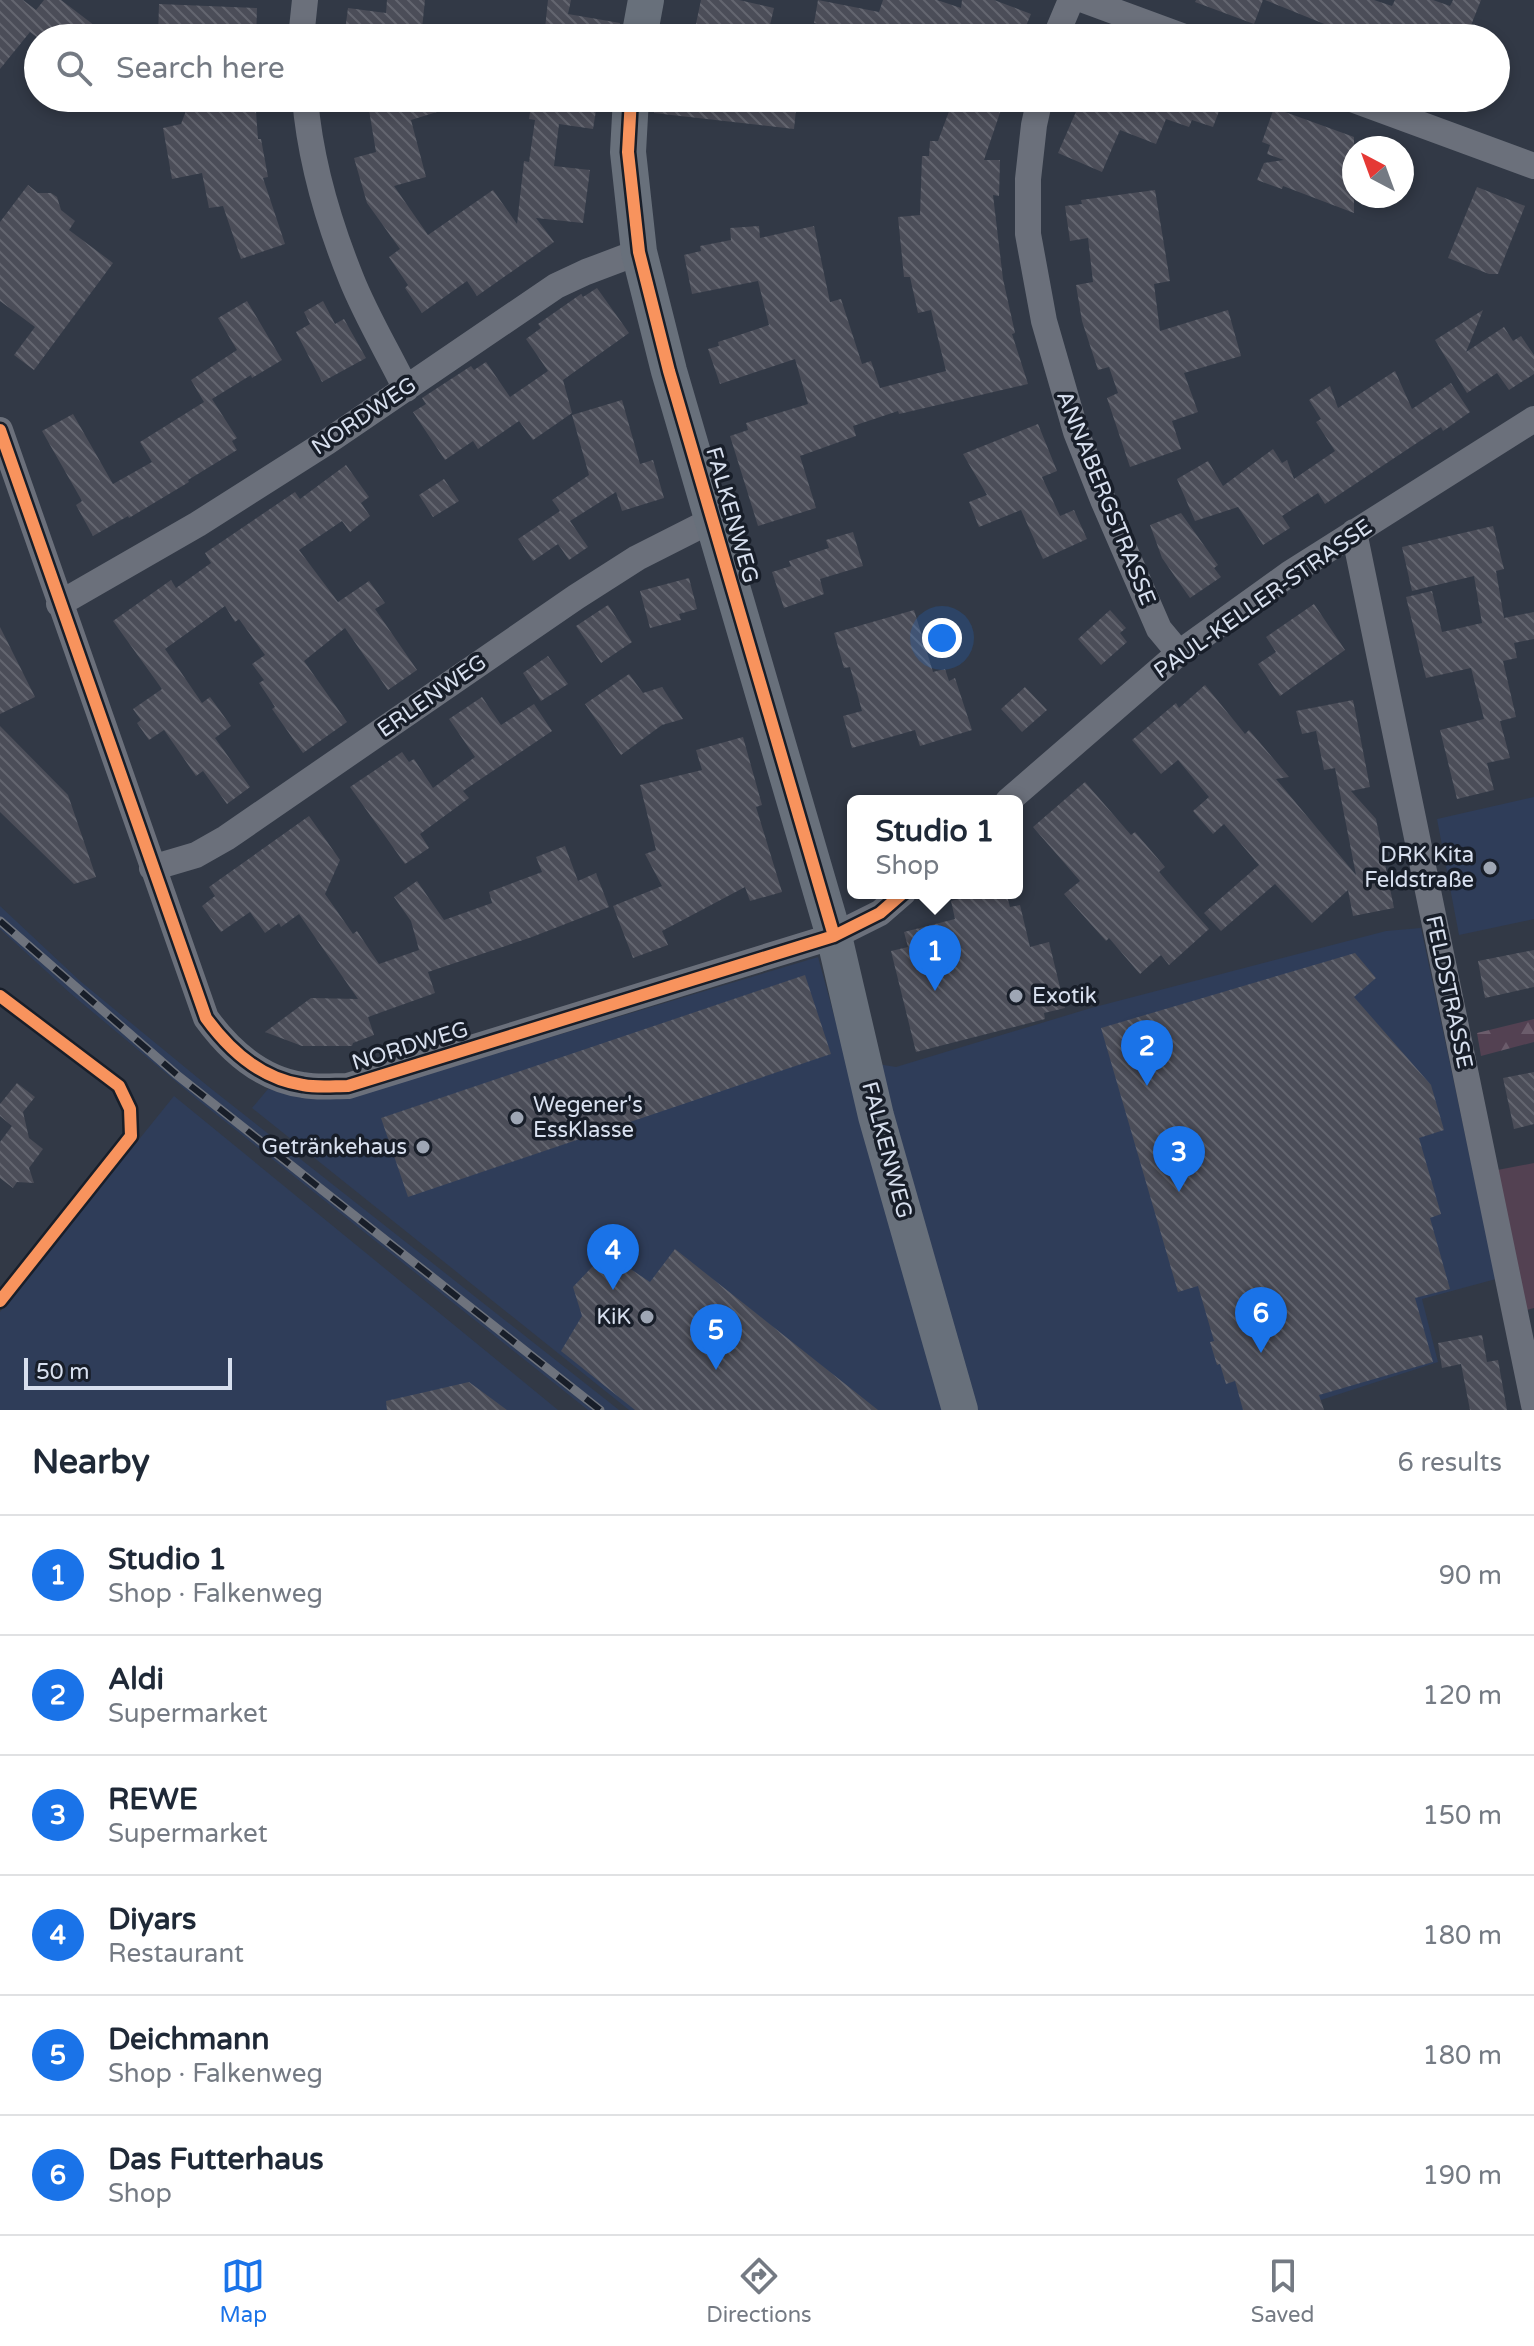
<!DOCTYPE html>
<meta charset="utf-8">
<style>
body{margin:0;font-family:"Varela Round",sans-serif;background:#f6f6f7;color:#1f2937}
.compass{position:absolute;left:1342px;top:136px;width:72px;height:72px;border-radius:50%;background:#fff;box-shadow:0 4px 12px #0003;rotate:319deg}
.scale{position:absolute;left:24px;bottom:20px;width:208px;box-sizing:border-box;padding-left:8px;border:4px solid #d8e0ef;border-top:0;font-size:22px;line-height:28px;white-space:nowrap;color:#d8e0ef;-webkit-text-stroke:6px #181e29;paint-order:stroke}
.you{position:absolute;left:942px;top:638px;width:28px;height:28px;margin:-20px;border:6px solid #fff;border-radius:50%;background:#1a73e8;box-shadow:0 0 0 12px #1a73e833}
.badge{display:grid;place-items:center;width:52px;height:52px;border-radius:50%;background:#1a73e8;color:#fff;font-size:26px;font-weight:700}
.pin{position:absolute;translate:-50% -66px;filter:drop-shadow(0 2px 4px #0008)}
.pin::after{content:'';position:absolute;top:42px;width:28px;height:24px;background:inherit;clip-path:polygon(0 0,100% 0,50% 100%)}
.popup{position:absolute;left:847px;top:795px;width:176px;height:104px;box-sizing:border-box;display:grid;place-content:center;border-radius:12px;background:#fff;filter:drop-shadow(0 2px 6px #0005);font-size:26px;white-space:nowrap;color:#747a83}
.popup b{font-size:30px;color:#1f2937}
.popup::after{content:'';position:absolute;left:50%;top:100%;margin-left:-16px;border:16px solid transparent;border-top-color:#fff}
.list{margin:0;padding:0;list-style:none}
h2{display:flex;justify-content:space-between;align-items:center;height:104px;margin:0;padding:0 32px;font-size:34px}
h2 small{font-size:26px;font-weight:400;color:#747a83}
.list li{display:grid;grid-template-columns:52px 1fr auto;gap:24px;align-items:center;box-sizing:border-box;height:120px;padding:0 32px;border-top:2px solid #e0e1e3}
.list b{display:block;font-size:30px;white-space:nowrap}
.list p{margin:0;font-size:26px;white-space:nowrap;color:#747a83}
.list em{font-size:26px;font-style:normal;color:#747a83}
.icon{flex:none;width:44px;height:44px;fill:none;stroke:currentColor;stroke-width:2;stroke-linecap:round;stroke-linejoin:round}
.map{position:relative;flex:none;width:1534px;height:1410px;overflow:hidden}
.search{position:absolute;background:#fff;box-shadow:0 4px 12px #0003;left:24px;right:24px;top:24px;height:88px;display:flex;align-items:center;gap:20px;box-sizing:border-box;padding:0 28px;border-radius:44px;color:#747a83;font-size:30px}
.sheet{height:824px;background:#fff}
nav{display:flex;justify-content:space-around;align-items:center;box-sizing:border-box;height:112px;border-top:2px solid #e0e1e3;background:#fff;font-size:22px;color:#747a83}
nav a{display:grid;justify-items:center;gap:4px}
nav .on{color:#1a73e8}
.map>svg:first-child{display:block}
.built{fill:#2f3d59}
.grass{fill:#534152}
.forest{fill:url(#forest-firs)}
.building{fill:url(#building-back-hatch)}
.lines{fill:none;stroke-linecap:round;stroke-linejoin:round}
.street{stroke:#6b707b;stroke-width:26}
.secondary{stroke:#68707b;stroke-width:36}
.rail-casing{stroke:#6e737d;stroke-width:9}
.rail{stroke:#181e29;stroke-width:6;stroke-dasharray:18;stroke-linecap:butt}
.cycleway-casing{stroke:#181e29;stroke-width:17}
.cycleway{stroke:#f8935d;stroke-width:12}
.poi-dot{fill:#9ea6b4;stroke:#181e29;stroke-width:3}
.labels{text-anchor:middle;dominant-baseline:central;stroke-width:7;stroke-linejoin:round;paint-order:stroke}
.street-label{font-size:22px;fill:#d8e0ef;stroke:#181e29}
.poi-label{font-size:22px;fill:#d8e0ef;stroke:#181e29;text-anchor:end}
</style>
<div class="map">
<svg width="1534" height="1410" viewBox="0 0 1534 1410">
<defs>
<pattern id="forest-firs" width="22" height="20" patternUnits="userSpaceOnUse" patternTransform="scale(2)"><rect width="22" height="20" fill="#534152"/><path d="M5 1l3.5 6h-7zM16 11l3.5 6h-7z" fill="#6b5c6b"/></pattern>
<pattern id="building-back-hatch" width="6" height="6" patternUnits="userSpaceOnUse" patternTransform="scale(2)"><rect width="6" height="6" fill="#4b4d58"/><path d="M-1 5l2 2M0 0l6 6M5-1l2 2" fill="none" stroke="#646670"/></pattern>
</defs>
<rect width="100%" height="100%" fill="#323946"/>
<path class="built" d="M1534,797V919L1459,935L1437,819Z
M0,906L80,981L209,1087L619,1410H588L198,1100L70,993L0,929Z
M1421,928L1496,1279L1422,1299L1438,1362L1290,1410H629L252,1108L268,1089L348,1098L818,957L846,1059L896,1067L1091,1008L1386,931Z
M174,1096L558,1410H0V1312Z"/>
<path class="grass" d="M1534,1163V1308L1516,1313L1487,1172Z"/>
<path class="forest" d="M1534,1019V1042L1481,1056L1477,1033Z"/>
<path class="building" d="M0,0H23L36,10L44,0H61L111,38H38L30,32L0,69Z
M387,0H425L421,38H344L348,8L386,13Z
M548,0H571L568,14L620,23L619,38H544Z
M701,0H739L774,8L767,38H693Z
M818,0L879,12L883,0H937L961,8L962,0H994L1031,14L1021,38H878L814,23Z
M1196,0H1263L1254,24L1195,2Z
M1265,0H1374L1392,6L1395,0H1433L1450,6L1453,0H1481L1466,38H1359Z
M159,4L257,8L256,38H158Z
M186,98H255L258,139H261L268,177L263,178L285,244L241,259L223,206L209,208L202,173L172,179L163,128L181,124L187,108Z
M367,98H465L466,103L411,120L426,177L394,186L428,235L493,190L517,224L524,161L529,162L535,120L529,119L532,98H598L593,129L559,124L554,166L590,170L583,223L536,218L554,242L477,296L467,281L422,313L405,288L408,285L389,257L400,249L367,203L354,158L376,152Z
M655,98L797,100L794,129L654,113Z
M954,98H1005L984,160H1000L999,196L993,195L1003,279L1015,333L1012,334L1028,384L899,414L898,411L853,426L856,436L800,456L816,508L758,526L730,436L748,430L746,423L808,404L795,359L720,384L708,349L719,346L718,342L769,325L758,281L692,294L684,255L701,251L700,246L731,240L730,228L759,226L760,238L814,226L830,302L841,299L862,364L871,361L880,388L946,371L931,310L918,313L910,277H904L898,217L920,215L922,156H929L930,141H938Z
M1082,98H1224L1213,127L1192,120L1189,127L1166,119L1156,144L1120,130L1102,172L1058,153Z
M1274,108L1354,137V213L1283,186L1282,189L1257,180L1264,163L1284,160L1267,154L1270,145L1262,142Z
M28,185L38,193H51L57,197L61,210L75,221L69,230L113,263L34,370L14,355L35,327L0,301V222Z
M1477,187L1525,206L1498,274H1489L1448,258Z
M1155,190L1170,281L1154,284L1160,331L1228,310L1241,356L1184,373L1198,412L1172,421L1181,449L1130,467L1107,398L1118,393L1109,367L1098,370L1082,321L1076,285L1093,282L1088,238L1070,241L1065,206L1082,204L1081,200Z
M597,288L629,333L563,380L572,413L533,440L519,421L478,449L473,441L445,460L413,412L426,404L422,398L471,366L474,370L486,362L510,397L548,371L526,339L541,328L538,324L581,294L583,297Z
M247,301L282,360L252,378L251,375L212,399L237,438L232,441L237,450L188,480L189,482L129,518L128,516L93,536L76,505L82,501L42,431L73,414L113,484L152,462L140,442L204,402L191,380L237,350L218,318Z
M323,301L335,324L344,319L366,358L322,382L296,332L310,324L304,312Z
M1483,310L1466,352L1504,327L1513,341L1521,336L1534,355V374L1509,390L1497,373L1467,393L1435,340Z
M1395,371L1412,409L1451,383L1470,412L1443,431L1441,427L1325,504L1318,493L1282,516L1290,528L1263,545L1238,507L1195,521L1177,479L1208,461L1223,486L1273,449L1282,463L1287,460L1294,479L1335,451L1316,422L1321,419L1309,400L1330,386L1338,408Z
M622,400L640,464L653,460L664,498L622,511L616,492L570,521L588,547L569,560L558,544L533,561L518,539L560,511L552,500L589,475L572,415Z
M1038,424L1057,471L1042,477L1060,516L1074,510L1087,539L1043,559L1021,510L979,527L969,502L987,495L963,454Z
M346,465L369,497L361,503L370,516L350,532L342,521L299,550L338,602L369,581L385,603L375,609L417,670L388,690L345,628L304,661L347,722L303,753L272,709L275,707L259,683L264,680L252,664L265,655L239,619L235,622L225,606L165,649L202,703L210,697L231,726L215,738L250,787L227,804L203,771L196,776L164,730L149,740L137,723L141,720L133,709L162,689L113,621L171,580L176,588L211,563L205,553L295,492L300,499Z
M444,479L459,501L433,517L419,495Z
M1181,513L1218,565L1214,568L1221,577L1190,598L1162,558L1150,525Z
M1493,526L1504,569L1496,571L1504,618L1534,612V639L1514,643L1517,658L1503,661L1516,717L1500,721L1510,758L1487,763L1494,790L1457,799L1440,730L1484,719L1471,668L1426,678L1406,597L1432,591L1442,632L1482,623L1474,576L1412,591L1402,547Z
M853,532L863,566L820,579L824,594L784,608L772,572L791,566L789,561L829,548L826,540Z
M689,578L697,609L679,614L681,620L650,628L640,591Z
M1314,604L1345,650L1280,696L1258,664L1276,652L1266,637Z
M608,605L632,642L601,663L576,626Z
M914,610L933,672L945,669L949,681L955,678L972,730L920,746L915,730L852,748L843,716L862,711L850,667L844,668L834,633Z
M1110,610L1126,628L1120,633L1127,642L1101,665L1078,639Z
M0,627L35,697L0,714Z
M548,656L568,684L541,701L523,673Z
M629,674L643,693L662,687L683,719L662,725L621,755L585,704Z
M1205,685L1245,734L1249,730L1289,777L1276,779L1356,875L1335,768L1324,770L1316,731L1302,734L1296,711L1353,700L1370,787L1351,791L1376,819L1394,908L1353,916L1348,890L1312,923L1275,884L1221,931L1204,913L1259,865L1224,824L1213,834L1193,811L1209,797L1178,760L1161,774L1132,740L1176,703L1179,708Z
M1025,687L1047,710L1022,732L1001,709Z
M482,697L501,725L534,704L552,731L463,791L469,798L420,834L429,848L405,864L350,787L402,752L409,762L414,759L433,788L475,757L449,719Z
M0,726L68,795L96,877L74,884L0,812Z
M743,737L762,805L756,807L782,892L750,901L745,887L662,931L668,945L633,958L613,906L662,886L645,854L656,850L640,785L702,770L696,750Z
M1085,782L1131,835L1135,832L1165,867L1159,872L1209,929L1169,965L1161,955L1140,974L1109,938L1106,941L1064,894L1080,881L1033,827Z
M309,816L340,860L325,894L353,934L357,931L379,964L419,950L411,921L394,897L417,881L444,920L492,903L489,892L542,872L536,857L565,846L578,881L596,873L609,907L532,937L428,972L435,993L368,1017L374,1035L353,1043L352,1046H302L265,1032L311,998L358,999L299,914L281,927L279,923L265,933L250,912L221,932L202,906L215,896L209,887Z
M985,893H1006L1010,907L1020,905L1030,947L1049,942L1065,1008L1044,1013L1045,1019L916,1052L891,951L908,947L904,932L955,919L951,901Z
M1534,950V987L1485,998L1478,961Z
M1355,953L1376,978L1354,997L1431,1085L1444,1130L1419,1138L1441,1214L1430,1218L1450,1289L1415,1298L1433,1362L1319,1395L1324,1410H1243L1235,1381L1226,1384L1220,1364L1217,1365L1210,1342L1214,1341L1198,1286L1178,1292L1101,1028Z
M805,975L831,1054L408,1197L381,1118Z
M1534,1072V1124L1514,1129L1503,1078Z
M17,1083L35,1097L23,1112L29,1138L43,1149L29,1168L34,1183L17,1182L13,1188L0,1178V1142L12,1126L0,1116V1104Z
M675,1249L878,1410H635L561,1351L582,1316L573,1287L592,1267L608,1254L650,1282Z
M1482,1335L1487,1362L1498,1360L1507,1410H1470L1461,1364L1442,1368L1438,1343Z
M469,1382L507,1410H387L386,1401Z"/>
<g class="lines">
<path class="street" d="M1084,0L1187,38
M301,38L305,0
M1055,38L1071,0
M305,98C310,159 328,221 351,278C366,316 388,352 406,389
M1040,98L1034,125L1028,179V234L1044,321L1076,432L1103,500L1159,629L1179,653
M1349,98L1534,166
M0,430L206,1018C230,1051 261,1079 303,1085C318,1088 334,1086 348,1086L834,936L880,913L903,893
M1354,532L1534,1405
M59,604L198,524L327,442L556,286L586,272L639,252
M1008,801L1179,653L1289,574L1534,419
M152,868L196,855L226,838L576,597L637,558L712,520"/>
<path class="secondary" d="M639,38L646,0
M631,98L628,152L639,252L669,371L834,936L876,1116L960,1410"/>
<defs>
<path id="rail" d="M0,921L177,1075L600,1410"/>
</defs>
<use href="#rail" class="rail-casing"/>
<use href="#rail" class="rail"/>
<defs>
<path id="cycleway" d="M631,98L628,152L639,252L669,371L834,936
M0,430L206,1018C230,1051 261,1079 303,1085C318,1088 334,1086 348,1086L834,936L880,913L903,893
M0,996L119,1086L130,1109L131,1136L0,1301"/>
</defs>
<use href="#cycleway" class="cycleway-casing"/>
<use href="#cycleway" class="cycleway"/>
</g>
<g class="poi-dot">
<circle cx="1490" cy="868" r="8"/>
<circle cx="1016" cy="996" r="8"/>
<circle cx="517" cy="1118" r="8"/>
<circle cx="423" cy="1147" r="8"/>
<circle cx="647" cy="1317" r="8"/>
</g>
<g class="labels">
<g class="street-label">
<text transform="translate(364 416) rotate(-34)">NORDWEG</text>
<text transform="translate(1106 498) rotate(68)">ANNABERGSTRASSE</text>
<text transform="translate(732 515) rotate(74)">FALKENWEG</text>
<text transform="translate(1263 599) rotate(-35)">PAUL-KELLER-STRASSE</text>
<text transform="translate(432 696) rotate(-35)">ERLENWEG</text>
<text transform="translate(1449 992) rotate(78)">FELDSTRASSE</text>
<text transform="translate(410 1046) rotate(-17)">NORDWEG</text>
<text transform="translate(887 1150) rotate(75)">FALKENWEG</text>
</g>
<g class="poi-label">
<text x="1474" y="855">DRK Kita<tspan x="1474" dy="25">Feldstraße</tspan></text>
<text x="1032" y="996" text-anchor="start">Exotik</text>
<text x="533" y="1105" text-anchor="start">Wegener's<tspan x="533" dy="25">EssKlasse</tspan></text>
<text x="407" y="1147">Getränkehaus</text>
<text x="631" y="1317">KiK</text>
</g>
</g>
</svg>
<svg class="compass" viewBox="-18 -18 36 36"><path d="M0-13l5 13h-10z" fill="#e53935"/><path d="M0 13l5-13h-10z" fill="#747a83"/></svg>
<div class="scale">50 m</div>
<div class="you"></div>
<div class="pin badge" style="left:935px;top:991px">1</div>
<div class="popup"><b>Studio 1</b>Shop</div>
<div class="pin badge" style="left:1147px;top:1086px">2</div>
<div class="pin badge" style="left:1179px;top:1192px">3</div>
<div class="pin badge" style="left:613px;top:1290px">4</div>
<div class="pin badge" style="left:716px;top:1370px">5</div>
<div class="pin badge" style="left:1261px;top:1353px">6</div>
<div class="search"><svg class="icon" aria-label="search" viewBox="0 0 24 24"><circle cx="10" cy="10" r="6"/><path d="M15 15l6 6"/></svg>Search here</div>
</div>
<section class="sheet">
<h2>Nearby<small>6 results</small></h2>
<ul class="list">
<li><span class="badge">1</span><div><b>Studio 1</b><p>Shop · Falkenweg</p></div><em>90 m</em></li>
<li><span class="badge">2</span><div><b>Aldi</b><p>Supermarket</p></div><em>120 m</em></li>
<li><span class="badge">3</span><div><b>REWE</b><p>Supermarket</p></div><em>150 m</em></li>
<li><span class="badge">4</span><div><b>Diyars</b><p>Restaurant</p></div><em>180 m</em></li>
<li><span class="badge">5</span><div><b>Deichmann</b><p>Shop · Falkenweg</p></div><em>180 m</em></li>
<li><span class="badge">6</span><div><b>Das Futterhaus</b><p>Shop</p></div><em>190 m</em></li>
</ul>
</section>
<nav>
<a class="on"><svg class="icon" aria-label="map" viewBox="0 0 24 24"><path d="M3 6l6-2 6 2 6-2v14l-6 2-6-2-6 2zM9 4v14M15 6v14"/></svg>Map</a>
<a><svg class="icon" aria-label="directions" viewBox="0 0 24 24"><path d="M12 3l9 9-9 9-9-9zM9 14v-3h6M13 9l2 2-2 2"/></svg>Directions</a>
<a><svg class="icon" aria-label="saved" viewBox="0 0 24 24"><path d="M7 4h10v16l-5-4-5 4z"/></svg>Saved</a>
</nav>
